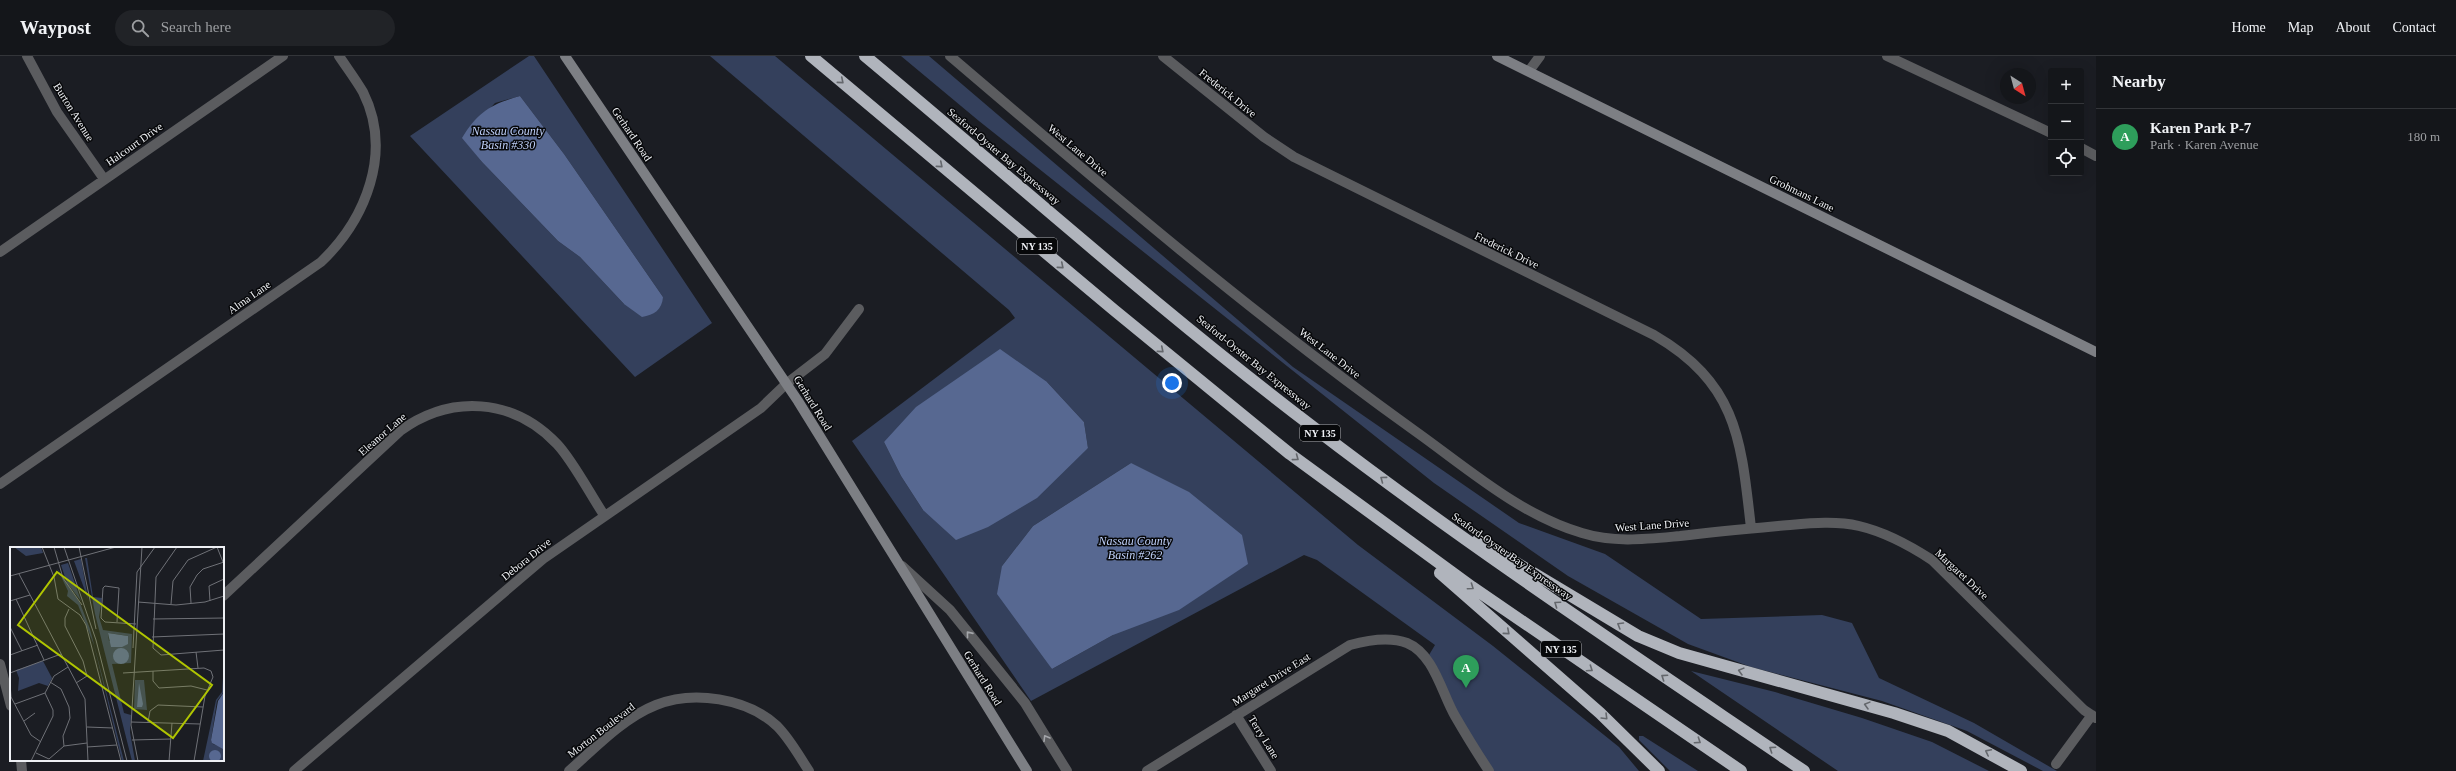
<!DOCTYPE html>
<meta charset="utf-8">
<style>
body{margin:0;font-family:Georgia,serif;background:#212327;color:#f1f3f6}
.controls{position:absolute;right:12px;top:12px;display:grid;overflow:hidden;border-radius:4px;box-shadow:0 4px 16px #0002}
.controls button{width:36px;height:36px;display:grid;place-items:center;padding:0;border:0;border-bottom:1px solid #333539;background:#14161a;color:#f1f3f6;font:20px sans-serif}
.compass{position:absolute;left:2000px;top:12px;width:36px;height:36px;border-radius:50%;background:#14161a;box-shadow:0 4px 16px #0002;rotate:144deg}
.you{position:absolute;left:1172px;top:327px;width:14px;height:14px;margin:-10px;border:3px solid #fff;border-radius:50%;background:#1a73e8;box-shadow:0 0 0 6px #1a73e833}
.badge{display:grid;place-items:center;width:26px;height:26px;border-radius:50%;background:#b0c501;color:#fff;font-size:13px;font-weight:700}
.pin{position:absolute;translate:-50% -33px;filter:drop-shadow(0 1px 2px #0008)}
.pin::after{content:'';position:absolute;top:21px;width:14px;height:12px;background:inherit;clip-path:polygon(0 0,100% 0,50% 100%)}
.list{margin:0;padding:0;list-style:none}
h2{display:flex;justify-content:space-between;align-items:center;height:52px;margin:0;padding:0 16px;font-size:17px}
h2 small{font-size:13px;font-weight:400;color:#9d9fa2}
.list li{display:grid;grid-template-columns:26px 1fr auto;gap:12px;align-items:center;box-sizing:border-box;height:56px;padding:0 16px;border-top:1px solid #333539}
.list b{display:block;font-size:15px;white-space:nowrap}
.list p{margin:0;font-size:13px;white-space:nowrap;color:#9d9fa2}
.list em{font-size:13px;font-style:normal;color:#9d9fa2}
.icon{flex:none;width:22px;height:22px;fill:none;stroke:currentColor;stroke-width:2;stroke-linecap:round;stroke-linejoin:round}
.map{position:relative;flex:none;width:2096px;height:715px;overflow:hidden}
header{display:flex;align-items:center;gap:24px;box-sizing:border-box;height:56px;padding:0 20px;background:#14161a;border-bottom:1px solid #333539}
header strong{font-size:19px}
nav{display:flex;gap:22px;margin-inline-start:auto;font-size:14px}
.search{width:280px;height:36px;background:#212327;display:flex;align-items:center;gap:10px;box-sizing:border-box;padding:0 14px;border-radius:22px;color:#9d9fa2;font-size:15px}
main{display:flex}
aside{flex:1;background:#14161a}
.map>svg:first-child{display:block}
.green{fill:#34405c;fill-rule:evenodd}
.water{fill:#576891}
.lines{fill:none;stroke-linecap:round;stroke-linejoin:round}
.street{stroke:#5b5c5f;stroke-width:10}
.secondary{stroke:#7d7f84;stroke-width:10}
.highway{stroke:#b0b4bc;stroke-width:12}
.oneway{stroke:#64676c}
.oneway2{stroke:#a4a6aa}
.labels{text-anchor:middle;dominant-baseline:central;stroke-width:3;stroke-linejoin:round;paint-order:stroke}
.shield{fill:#07080a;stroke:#a9aaae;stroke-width:1}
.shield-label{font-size:10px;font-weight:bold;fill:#eef0f4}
.street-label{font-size:11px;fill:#eef0f4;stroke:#07080a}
.water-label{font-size:12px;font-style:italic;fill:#bfd0f9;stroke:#07080a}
.inset-road{fill:none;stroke:#6f7177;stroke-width:1}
.view{fill:#b0c501;fill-opacity:0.15;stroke:#b0c501;stroke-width:2}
.inset-edge{fill:none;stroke:#eef0f4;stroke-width:2}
</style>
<header>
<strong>Waypost</strong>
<div class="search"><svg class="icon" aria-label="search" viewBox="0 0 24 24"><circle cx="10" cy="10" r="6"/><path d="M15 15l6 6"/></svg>Search here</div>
<nav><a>Home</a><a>Map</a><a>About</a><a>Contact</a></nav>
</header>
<main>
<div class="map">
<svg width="2096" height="715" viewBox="0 0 2096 715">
<rect width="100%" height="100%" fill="#1b1d23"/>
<path class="green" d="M529,0H534L712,267L635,321L410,80ZM520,40L564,98L663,241L624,248L580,201L558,185L482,106L463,82L495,47Z
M710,0H775L1358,489L1493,590L1619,691L1639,715H1489L1426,604L1435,589L1317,504L1304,499L1031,645L852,385L1015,262L1009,254ZM1047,326L1084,366L1088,392L923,454L901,420L884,386ZM1131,407L1113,579L1052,613L1002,510L1033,470Z
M901,0H929L1293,311L1519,467L1605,498L1701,563L1822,559L1852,567L1879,622L1974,667L2057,715H2043L1967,675L1882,645L1751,611L1688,588L1568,520L1434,427L979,65Z
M1691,615L1775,636L1862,662L1932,686L1989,715H1838Z
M1639,680H1643L1698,715H1670L1639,684Z"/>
<path class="water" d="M520,40L564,98L663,241C662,254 654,259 642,261L624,248L580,201L558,185L482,106L462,82C478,56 491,48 520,40Z
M1000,293L1047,326L1084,366L1088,392L1037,442L988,471L956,484L923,454L901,420L884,386L916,351Z
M1131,407L1189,436L1242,479L1248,508L1179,554L1113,579L1052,613L997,538L1002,510L1033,470Z"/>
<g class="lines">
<path class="street" d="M27,0L57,56L104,123
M950,0C1101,129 1253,259 1415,375C1467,412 1520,459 1582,477C1614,487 1647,483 1680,480C1713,476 1745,473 1778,470C1804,468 1833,464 1859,470C1885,476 1909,489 1932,504L2084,654L2096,662
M1163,0L1264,81L1294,101L1654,279C1738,328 1741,384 1751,472
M1887,0L2051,77
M1529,15L1540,0
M2081,92L2096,100
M0,196L283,0
M0,428L321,206C366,163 393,96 363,36C356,24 347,12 339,0
M902,510L950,554L1025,647L1067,715
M223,540L400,375C451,338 513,342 557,388C573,405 590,438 604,459
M0,608L11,650
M1236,659L1271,715
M21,704L22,715
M2056,708L2092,659
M294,715L543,503L761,352L786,328L825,298L859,253
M569,715C595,692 623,662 656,649C693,634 747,642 777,670C790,683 799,700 809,715
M1147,715L1350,589C1368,584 1389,580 1407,587C1434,598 1442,638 1455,660C1466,679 1477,697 1489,715"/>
<path class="secondary" d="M565,0L798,345L1027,715
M1497,0L2096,296"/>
<path class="highway" d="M811,0L1114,254L1290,398L1472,531L1741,715
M865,0C1014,124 1159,254 1313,371C1472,493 1639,603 1804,715
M1478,484L1638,580L1679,597L1894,657L1948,675L2021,715
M1440,517L1600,657L1659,715"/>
</g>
<defs><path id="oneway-chevron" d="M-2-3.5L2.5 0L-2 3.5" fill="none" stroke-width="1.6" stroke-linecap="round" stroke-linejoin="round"/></defs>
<g class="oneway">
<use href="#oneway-chevron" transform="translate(841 25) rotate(40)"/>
<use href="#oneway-chevron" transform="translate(940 109) rotate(40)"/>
<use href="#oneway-chevron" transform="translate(1061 210) rotate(40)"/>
<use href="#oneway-chevron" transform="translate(1161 294) rotate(40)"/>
<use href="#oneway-chevron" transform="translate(1296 402) rotate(37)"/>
<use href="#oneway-chevron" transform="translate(1383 423) rotate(-143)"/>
<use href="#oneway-chevron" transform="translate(1471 531) rotate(35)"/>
<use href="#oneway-chevron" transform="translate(1557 548) rotate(-145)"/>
<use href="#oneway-chevron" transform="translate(1620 569) rotate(-149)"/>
<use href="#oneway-chevron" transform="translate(1507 576) rotate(41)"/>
<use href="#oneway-chevron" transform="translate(1590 613) rotate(34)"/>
<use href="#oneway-chevron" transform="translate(1741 615) rotate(-165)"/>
<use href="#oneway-chevron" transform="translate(1664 621) rotate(-146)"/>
<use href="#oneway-chevron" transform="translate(1867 649) rotate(-165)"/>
<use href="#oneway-chevron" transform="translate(1605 661) rotate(45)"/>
<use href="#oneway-chevron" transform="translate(1698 685) rotate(34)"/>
<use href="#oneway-chevron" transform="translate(1772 693) rotate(-146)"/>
<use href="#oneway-chevron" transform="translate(1988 696) rotate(-153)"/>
</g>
<g class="oneway2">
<use href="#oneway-chevron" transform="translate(969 578) rotate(-129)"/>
<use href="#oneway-chevron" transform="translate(1046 682) rotate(-121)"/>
</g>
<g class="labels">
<g class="shield">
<rect x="1017" y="182" width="40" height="16" rx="3"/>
<rect x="1300" y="369" width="40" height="16" rx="3"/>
<rect x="1541" y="585" width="40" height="16" rx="3"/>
</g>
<g class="shield-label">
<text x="1037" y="190">NY 135</text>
<text x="1320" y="377">NY 135</text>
<text x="1561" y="593">NY 135</text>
</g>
<g class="street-label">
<text transform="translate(1228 37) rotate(39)">Frederick Drive</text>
<text transform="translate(74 56) rotate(58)">Burton Avenue</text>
<text transform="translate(632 78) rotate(56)">Gerhard Road</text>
<text transform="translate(134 88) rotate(-35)">Halcourt Drive</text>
<text transform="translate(1078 94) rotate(40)">West Lane Drive</text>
<text transform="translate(1004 100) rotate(40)">Seaford-Oyster Bay Expressway</text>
<text transform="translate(1802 137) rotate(26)">Grohmans Lane</text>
<text transform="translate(1507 194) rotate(26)">Frederick Drive</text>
<text transform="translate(249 241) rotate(-35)">Alma Lane</text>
<text transform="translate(1330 297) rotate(38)">West Lane Drive</text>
<text transform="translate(1254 306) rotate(39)">Seaford-Oyster Bay Expressway</text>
<text transform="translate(813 347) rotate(58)">Gerhard Road</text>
<text transform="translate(382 378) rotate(-41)">Eleanor Lane</text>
<text transform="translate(1652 469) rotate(-4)">West Lane Drive</text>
<text transform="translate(1512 500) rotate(35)">Seaford-Oyster Bay Expressway</text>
<text transform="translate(526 503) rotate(-39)">Debora Drive</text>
<text transform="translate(1962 518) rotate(43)">Margaret Drive</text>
<text transform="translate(983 622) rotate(58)">Gerhard Road</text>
<text transform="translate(1271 623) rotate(-32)">Margaret Drive East</text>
<text transform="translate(601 674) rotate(-38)">Morton Boulevard</text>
<text transform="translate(1264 681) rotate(58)">Terry Lane</text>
</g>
<g class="water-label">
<text x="508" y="75">Nassau County<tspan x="508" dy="14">Basin #330</tspan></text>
<text x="1135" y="485">Nassau County<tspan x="1135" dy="14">Basin #262</tspan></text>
</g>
</g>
<g transform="translate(10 491)">
<rect width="214" height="214" fill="#1b1d23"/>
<path d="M4,0H31L33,6L16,9ZM75,11H77L83,50L92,51L89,70L93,83L122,87L121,116L102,117L114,166L121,168L120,185L125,214H122L85,67ZM98,86L112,88L118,89L99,94ZM71,12L78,52L64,14ZM58,16L71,54L57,36L51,18ZM47,21L70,56L80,82L114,214H112L84,98L68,58L57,49L58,44ZM33,114L42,131L38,139L29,136L8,144L9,131L6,123ZM214,116L213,146L207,154L201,193L203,197L214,201V214H193L206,153L212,145ZM125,133H134L137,163L124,162Z" fill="#34405c" fill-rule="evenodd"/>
<path d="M98,86L118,89V97L112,100H101ZM103 109a8 8 0 1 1 16 0a8 8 0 1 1-16 0ZM129,136L133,157L132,160H127ZM214,145V201L213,202L202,196L201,193L208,154ZM199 209a6 6 0 1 1 12 0a6 6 0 1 1-12 0Z" fill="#576891"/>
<path class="inset-road" d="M32,0L44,30L48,52L70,68L76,78L111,214M44,0L53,31L72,58M54,0L86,93L117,214M69,0L86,82M167,0L146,30L143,101L151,108L214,103M207,0L213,15M9,27L75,152L78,214M0,29L106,0M6,52L34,113M0,54L20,48M200,54L199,39L214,32M128,55L166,58L195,55L214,49M181,56L180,40L187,28L193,22L214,15M161,57L163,34L178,13L207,0M59,62L55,71V79L73,114L77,129L66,136M143,72L214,71M107,75L109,41L95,39L93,41L91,71L95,75L126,77M0,80L12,104M142,90L214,87M123,101L127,25L145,0M186,105L188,121M0,108L28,98M143,124V134L149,141L181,139L197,143M0,126L51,107M113,126L194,121L201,124L203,130L195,149L184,214M40,135L51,142L59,160L60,171L53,189L54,199M0,136L1,150L21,188L31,195M35,146L44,129L58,120M5,157L35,146M14,174L25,166M121,175L190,177M138,175L140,164L148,158L193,160M77,180L103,181M122,193L161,192M77,200L107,198M26,206L39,212L54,199L77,196M21,214L43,169V163L35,146M128,214L121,178L132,0M159,214L162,176"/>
<path class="view" d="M47,25L202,138L163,191L8,78Z"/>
<rect width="214" height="214" class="inset-edge"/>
</g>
</svg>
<div class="controls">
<button>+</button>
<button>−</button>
<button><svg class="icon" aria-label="locate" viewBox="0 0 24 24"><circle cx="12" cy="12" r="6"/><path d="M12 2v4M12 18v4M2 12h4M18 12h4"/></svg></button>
</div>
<svg class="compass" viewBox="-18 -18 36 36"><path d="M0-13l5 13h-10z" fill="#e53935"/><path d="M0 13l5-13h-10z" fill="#9d9fa2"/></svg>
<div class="you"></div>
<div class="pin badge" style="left:1466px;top:632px;background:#2e9e5b">A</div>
</div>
<aside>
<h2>Nearby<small></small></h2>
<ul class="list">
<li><span class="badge" style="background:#2e9e5b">A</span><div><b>Karen Park P-7</b><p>Park · Karen Avenue</p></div><em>180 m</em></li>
</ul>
</aside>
</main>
